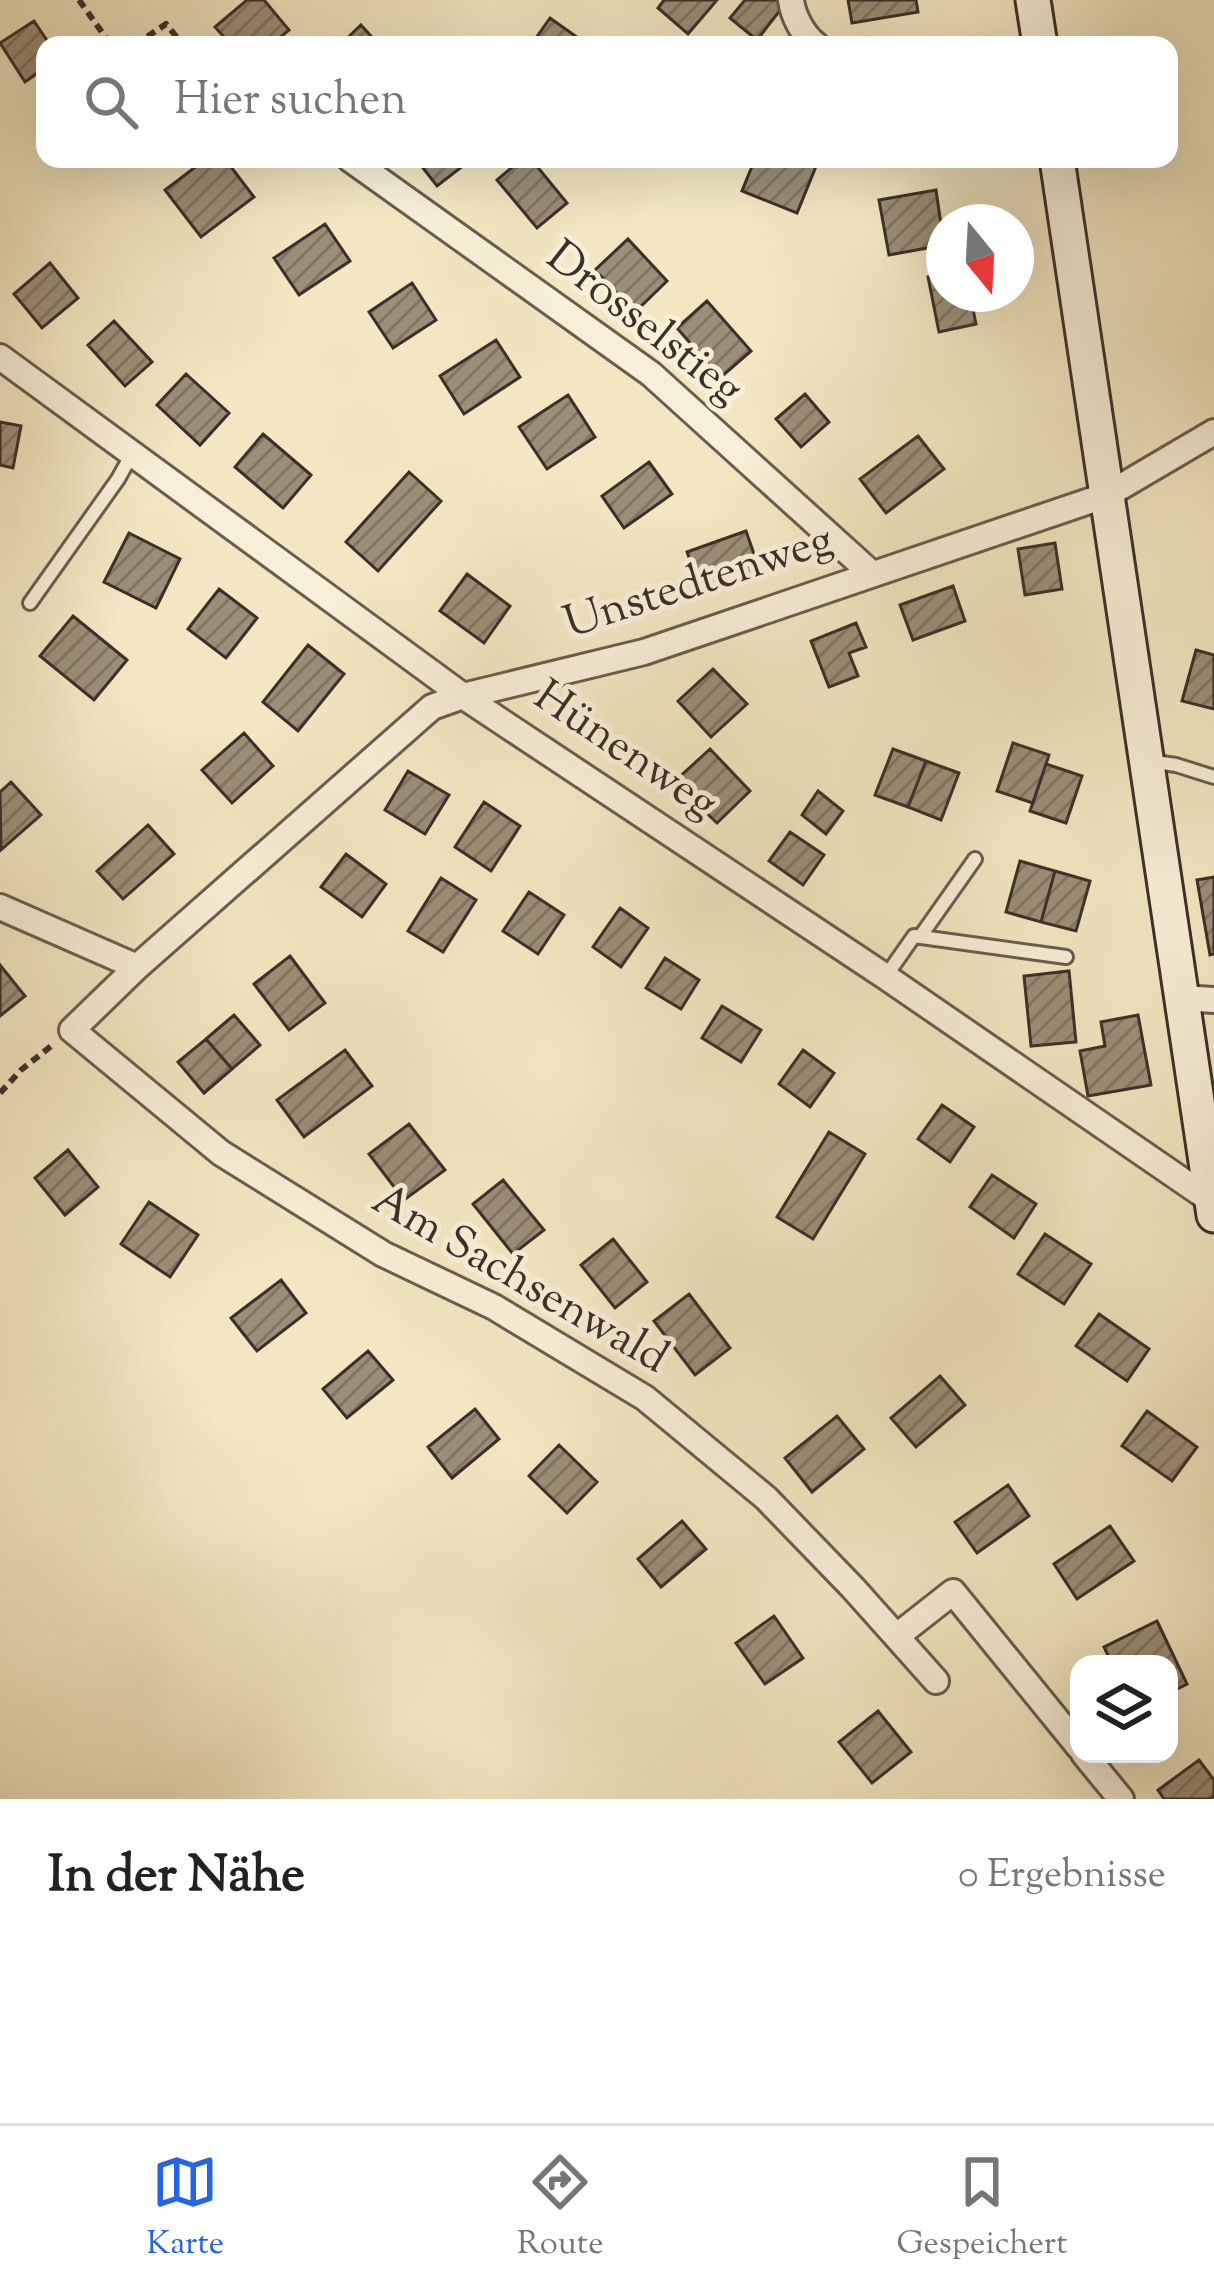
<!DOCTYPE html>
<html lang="de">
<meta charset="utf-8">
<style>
body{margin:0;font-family:"Sorts Mill Goudy",serif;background:#f2f2f2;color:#222}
.controls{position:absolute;right:36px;bottom:36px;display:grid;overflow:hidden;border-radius:24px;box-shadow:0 12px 48px #0002}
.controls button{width:108px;height:108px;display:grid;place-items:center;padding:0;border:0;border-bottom:3px solid #e0e0e0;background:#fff;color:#222;font:60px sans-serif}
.compass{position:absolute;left:926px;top:204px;width:108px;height:108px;border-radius:50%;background:#fff;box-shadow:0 12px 48px #0002;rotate:162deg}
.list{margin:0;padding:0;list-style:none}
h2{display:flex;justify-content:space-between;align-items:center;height:156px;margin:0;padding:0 48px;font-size:51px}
h2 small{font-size:39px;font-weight:400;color:#767676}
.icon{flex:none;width:66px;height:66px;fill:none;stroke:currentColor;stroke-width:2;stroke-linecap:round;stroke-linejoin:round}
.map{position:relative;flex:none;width:1214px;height:1799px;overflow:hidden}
.search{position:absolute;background:#fff;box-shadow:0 12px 48px #0002;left:36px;right:36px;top:36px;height:132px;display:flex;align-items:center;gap:30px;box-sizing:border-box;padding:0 42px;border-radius:24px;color:#767676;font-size:45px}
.sheet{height:324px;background:#fff}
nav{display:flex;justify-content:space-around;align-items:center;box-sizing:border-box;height:168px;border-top:3px solid #e0e0e0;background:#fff;font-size:33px;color:#767676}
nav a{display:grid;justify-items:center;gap:6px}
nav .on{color:#2563eb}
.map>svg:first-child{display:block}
.building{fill:url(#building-hatch);stroke:#3c2f28;stroke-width:3}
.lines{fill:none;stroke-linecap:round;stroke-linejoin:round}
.lane-casing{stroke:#6a5d4e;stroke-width:18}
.street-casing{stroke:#6a5d4e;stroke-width:30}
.secondary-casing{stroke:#3c2f28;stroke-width:39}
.path{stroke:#3c2f28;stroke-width:6;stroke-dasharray:9 6;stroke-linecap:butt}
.lane{stroke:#f7efd7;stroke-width:12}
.street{stroke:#f7efd7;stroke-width:24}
.secondary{stroke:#f7efd7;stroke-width:33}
.labels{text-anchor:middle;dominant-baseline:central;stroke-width:10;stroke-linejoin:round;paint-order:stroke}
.street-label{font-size:45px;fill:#3c2f28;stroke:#f7efd7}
</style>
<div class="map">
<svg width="1214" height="1799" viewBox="0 0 1214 1799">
<defs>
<pattern id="building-hatch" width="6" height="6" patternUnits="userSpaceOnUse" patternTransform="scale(3)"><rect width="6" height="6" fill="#9b8f78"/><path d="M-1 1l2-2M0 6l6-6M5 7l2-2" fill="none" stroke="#807562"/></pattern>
</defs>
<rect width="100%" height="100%" fill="#f2e7c2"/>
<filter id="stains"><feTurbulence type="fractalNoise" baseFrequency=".00167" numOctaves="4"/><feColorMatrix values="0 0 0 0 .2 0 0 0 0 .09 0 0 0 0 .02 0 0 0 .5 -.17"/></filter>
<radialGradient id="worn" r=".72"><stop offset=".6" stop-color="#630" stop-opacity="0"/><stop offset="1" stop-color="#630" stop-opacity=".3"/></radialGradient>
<path class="building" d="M247,0H264L289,30L271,45H231L215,27Z
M664,0H717L688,34L658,8Z
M745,0H788L757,40L730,18Z
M848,0H916L918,12L852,23Z
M550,18L588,45H531Z
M34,21L50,45H45V68L25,82L0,43Z
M361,25L379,45H340Z
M206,159H225L254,197L201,237L165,190Z
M416,159H472L437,186Z
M522,159H531L567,203L537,228L497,180Z
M755,159H819L797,213L742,191Z
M936,190L944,245L889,255L879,200Z
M325,224L350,261L299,295L274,258Z
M628,239L667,281L635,312L595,270Z
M50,263L78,298L42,328L14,294Z
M944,274V294H970L976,324L939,332L928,277Z
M412,283L436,320L393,348L369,312Z
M707,301L751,351L720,378L677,328Z
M114,321L152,362L125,386L88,345Z
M496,340L520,377L464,414L440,376Z
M186,374L229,413L200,445L157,405Z
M805,394L829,422L801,447L776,419Z
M568,395L595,437L547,469L519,427Z
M0,422L21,426L13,468L0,465Z
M263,434L311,475L283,508L235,467Z
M918,436L944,469L886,513L860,479Z
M649,462L672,494L624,528L602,496Z
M409,472L441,501L378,571L346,542Z
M746,531L760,571L702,592L687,552Z
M129,533L180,559L156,608L104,582Z
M1055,543L1062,589L1025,595L1018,549Z
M467,574L510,606L484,643L440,611Z
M953,586L965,621L913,640L900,605Z
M219,589L257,618L226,658L188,629Z
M73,616L127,660L94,700L40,656Z
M856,623L866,647L849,653L858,676L829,687L811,641Z
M308,645L344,674L298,731L263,702Z
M1196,650L1214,655V709L1182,701Z
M713,669L747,704L711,737L678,701Z
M244,733L273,766L232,803L202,770Z
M1013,743L1049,755L1033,803L997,791Z
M710,749L750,791L717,823L674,782Z
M893,749L926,761L908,807L875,795Z
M926,761L959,773L941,820L908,807Z
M1046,764L1082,776L1066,823L1030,811Z
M408,771L449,795L425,834L385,810Z
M11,782L41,815L1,850L0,792Z
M818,791L843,811L826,834L802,815Z
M484,802L520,826L491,871L455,847Z
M148,825L174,854L123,899L97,871Z
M790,832L824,855L803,885L769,861Z
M346,854L386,884L362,917L321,887Z
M1020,861L1055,871L1041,922L1006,912Z
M1055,871L1090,881L1076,931L1041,922Z
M1214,877V954L1210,955L1197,880Z
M441,878L476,900L443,952L408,931Z
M529,892L564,915L538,954L503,931Z
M620,908L648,928L621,967L593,947Z
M290,956L325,1003L289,1030L254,984Z
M665,958L699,980L681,1009L646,988Z
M0,965L25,996L0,1016Z
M1069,971L1076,1042L1031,1046L1024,976Z
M722,1006L761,1030L741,1062L702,1038Z
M234,1015L260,1045L232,1069L206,1039Z
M1138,1015L1151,1085L1088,1096L1080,1051L1105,1046L1101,1022Z
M206,1039L232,1069L204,1093L178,1062Z
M345,1050L372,1086L304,1137L277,1100Z
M803,1050L834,1073L810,1107L779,1084Z
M942,1105L974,1127L950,1162L918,1139Z
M409,1124L445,1170L404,1200L369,1154Z
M829,1132L865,1154L813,1239L777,1217Z
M68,1150L98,1187L65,1215L35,1178Z
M992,1175L1036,1204L1014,1238L970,1207Z
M503,1180L544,1230L513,1254L473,1204Z
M149,1202L198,1235L170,1277L121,1244Z
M1045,1234L1091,1264L1064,1304L1018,1274Z
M613,1239L647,1282L615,1308L581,1265Z
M281,1280L306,1313L257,1351L231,1318Z
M689,1294L730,1348L695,1375L654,1321Z
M1099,1314L1149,1349L1127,1381L1076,1346Z
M368,1351L393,1380L347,1418L323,1389Z
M940,1376L965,1405L916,1447L891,1418Z
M475,1409L499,1439L452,1478L428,1447Z
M1147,1411L1197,1447L1172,1481L1122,1446Z
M837,1416L864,1449L812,1492L785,1458Z
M559,1445L597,1482L567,1513L529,1476Z
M1008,1485L1029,1516L977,1553L955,1522Z
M682,1521L706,1549L661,1587L638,1559Z
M1110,1526L1134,1561L1077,1599L1054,1564Z
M774,1616L803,1658L765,1684L736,1643Z
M1157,1621L1187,1684L1169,1693V1664H1112L1104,1647Z
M878,1711L911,1752L872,1783L839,1742Z
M1199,1760L1214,1780V1796L1210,1799H1164L1158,1790Z"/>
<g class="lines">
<defs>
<path id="lane" d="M30,603L118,479L132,454
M1148,761L1176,765L1214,777
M920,937L975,859
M886,976L914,936L1066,957"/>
<path id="street" d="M791,0C793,16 803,35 816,45
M350,159L651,374L871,573
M0,357L463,696L886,977L1212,1201
M0,907L137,967
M1182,998L1214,1000
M897,1636L953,1592L1079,1747
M936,1681L853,1588L766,1498L645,1398L494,1307L383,1254L221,1153L72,1030L137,967L432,707L463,696L644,652L1107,495L1214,432
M1084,1754L1121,1799"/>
<path id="secondary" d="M1033,0L1040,45
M1057,159L1214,1215"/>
</defs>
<use href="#lane" class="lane-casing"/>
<use href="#street" class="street-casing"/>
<use href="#secondary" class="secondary-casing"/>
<path class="path" d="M79,0L111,45
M135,45L166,24L183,45
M0,1093L21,1070L55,1043"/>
<use href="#lane" class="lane"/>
<use href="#street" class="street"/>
<use href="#secondary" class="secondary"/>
</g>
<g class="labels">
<g class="street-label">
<text transform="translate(643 325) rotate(38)">Drosselstieg</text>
<text transform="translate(699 584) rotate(-18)">Unstedtenweg</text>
<text transform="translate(624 752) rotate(34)">Hünenweg</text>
<text transform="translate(519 1281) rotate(30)">Am Sachsenwald</text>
</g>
</g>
<rect width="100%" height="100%" filter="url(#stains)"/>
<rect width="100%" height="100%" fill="url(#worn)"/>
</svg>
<div class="controls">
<button><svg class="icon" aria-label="layers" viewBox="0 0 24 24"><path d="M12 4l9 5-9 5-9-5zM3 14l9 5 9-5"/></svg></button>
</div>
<svg class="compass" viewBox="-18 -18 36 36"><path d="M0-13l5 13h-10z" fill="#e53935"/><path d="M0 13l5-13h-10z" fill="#767676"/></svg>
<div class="search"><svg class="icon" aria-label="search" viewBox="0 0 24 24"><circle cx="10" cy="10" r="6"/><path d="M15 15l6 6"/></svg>Hier suchen</div>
</div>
<section class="sheet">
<h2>In der Nähe<small>0 Ergebnisse</small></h2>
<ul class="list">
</ul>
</section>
<nav>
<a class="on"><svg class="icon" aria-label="map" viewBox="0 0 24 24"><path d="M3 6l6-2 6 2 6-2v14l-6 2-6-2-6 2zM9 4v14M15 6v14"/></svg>Karte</a>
<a><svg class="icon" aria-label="directions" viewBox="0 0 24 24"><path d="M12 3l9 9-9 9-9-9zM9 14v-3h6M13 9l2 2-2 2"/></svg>Route</a>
<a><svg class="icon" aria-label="saved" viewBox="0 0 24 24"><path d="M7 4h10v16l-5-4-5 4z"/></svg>Gespeichert</a>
</nav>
